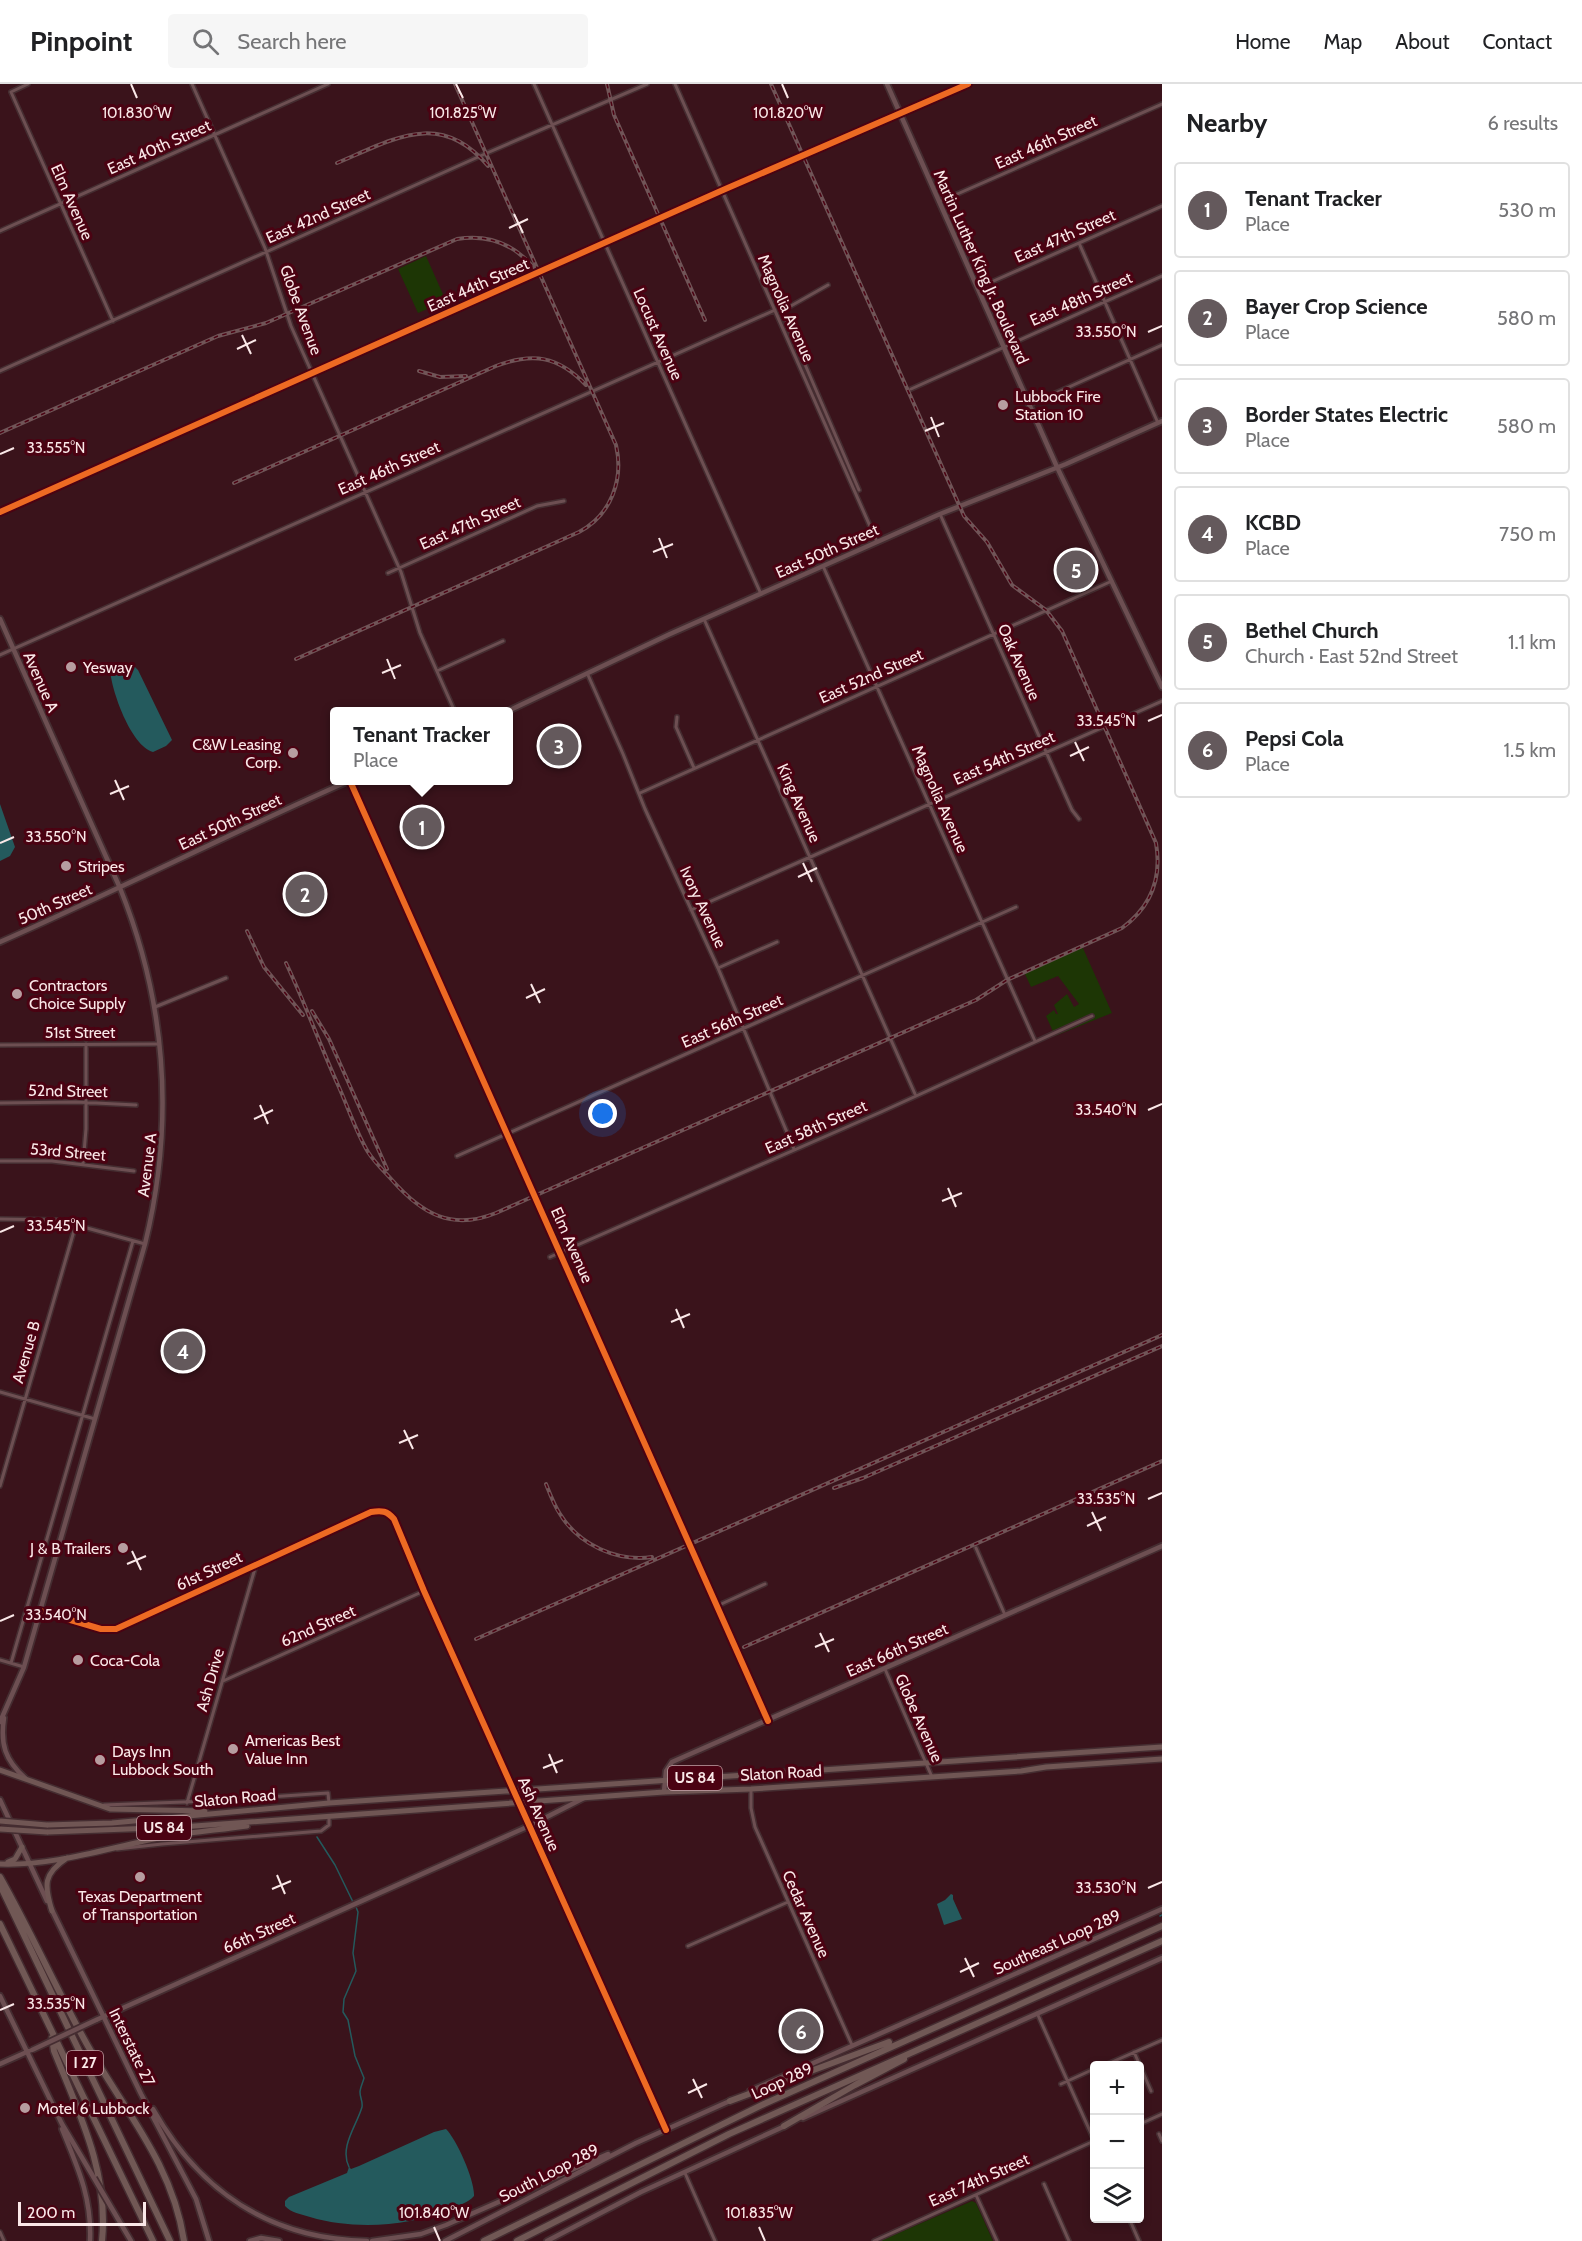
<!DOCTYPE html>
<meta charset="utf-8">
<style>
body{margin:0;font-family:Cabin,sans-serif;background:#f6f6f6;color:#202124}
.controls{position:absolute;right:18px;bottom:18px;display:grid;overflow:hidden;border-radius:6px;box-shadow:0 3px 9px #0003}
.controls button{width:54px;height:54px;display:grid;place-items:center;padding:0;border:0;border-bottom:2px solid #e0e0e0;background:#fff;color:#202124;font:30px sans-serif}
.scale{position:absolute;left:18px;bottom:15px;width:128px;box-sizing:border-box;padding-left:6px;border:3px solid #fae8e8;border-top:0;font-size:16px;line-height:21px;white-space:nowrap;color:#fae8e8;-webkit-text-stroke:4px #4b0212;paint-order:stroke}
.you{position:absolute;left:603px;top:1030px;width:21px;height:21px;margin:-15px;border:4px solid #fff;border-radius:50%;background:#1a73e8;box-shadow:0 0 0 9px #1a73e833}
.badge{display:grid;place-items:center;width:39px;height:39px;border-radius:50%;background:#64595c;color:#fff;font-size:20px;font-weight:700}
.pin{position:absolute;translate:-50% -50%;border:3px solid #fff;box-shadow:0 2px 6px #0006}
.popup{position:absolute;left:330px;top:623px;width:183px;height:78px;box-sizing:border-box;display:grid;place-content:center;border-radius:6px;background:#fff;filter:drop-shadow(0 2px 4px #0005);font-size:20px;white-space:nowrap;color:#757577}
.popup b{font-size:22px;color:#202124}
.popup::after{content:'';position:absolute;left:50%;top:100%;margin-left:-12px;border:12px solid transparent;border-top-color:#fff}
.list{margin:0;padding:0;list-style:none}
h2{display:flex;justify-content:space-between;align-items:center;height:78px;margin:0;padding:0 24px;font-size:26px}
h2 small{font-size:20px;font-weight:400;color:#757577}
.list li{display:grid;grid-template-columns:39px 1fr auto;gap:18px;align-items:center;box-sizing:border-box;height:96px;margin:0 12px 12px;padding:0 12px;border:2px solid #e0e0e0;border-radius:6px}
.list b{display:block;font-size:22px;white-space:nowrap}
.list p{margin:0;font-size:20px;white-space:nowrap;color:#757577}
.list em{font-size:20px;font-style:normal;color:#757577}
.icon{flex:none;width:33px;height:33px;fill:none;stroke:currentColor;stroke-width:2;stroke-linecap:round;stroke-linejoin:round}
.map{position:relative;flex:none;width:1162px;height:2157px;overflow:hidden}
header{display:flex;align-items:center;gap:36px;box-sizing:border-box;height:84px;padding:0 30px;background:#fff;border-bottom:2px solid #e0e0e0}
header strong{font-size:28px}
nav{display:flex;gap:33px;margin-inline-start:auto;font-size:21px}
.search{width:420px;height:54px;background:#f6f6f6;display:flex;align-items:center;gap:15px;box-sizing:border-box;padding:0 21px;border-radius:6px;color:#757577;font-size:22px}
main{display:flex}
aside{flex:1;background:#fff}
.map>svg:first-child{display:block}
.green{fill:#1d3605}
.water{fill:#245a5d}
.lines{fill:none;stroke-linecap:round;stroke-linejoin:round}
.stream{stroke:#245a5d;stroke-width:1.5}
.minor-casing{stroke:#452d31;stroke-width:6}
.tertiary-casing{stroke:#452d31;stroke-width:8}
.secondary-casing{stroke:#452d31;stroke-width:8}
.trunk-casing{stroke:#452d31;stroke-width:8}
.motorway-casing{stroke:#452d31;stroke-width:9}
.minor{stroke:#6d4f52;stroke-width:3}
.tertiary{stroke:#6d4f52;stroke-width:4.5}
.secondary{stroke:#6d4f52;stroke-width:4.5}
.trunk{stroke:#705654;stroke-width:5}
.motorway{stroke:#715855;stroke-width:6}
.rail-casing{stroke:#705457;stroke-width:4}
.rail{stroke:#4b0212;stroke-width:1.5;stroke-dasharray:4.5;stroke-linecap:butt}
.tertiary-bridge-casing{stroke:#452d31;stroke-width:8;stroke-linecap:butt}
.secondary-bridge-casing{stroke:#452d31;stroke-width:8;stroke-linecap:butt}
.trunk-bridge-casing{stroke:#452d31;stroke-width:8;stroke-linecap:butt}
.tertiary-bridge{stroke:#6d4f52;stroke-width:4.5}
.secondary-bridge{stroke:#6d4f52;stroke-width:4.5}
.trunk-bridge{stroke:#705654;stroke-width:5}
.cycleway-casing{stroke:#4b0212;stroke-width:10}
.cycleway{stroke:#ed6a23;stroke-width:6}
.ticks{fill:none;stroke:#fae8e8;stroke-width:2}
.poi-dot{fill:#b79da0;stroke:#4b0212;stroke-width:2}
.labels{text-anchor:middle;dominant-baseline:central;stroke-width:6;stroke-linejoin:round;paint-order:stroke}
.shield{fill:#4b0212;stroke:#c6a3a8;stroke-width:1.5}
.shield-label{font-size:15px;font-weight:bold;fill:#fae8e8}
.street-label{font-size:16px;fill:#fae8e8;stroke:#4b0212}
.poi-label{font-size:16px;fill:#fae8e8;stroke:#4b0212;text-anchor:start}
.ticks-label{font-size:15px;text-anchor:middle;fill:#fae8e8;stroke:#4b0212;stroke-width:6;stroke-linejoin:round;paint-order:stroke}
</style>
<header>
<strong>Pinpoint</strong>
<div class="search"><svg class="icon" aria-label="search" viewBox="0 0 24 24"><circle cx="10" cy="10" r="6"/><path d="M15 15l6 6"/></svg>Search here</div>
<nav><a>Home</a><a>Map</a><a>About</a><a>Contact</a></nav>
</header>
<main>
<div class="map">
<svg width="1162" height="2157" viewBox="0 0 1162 2157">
<rect width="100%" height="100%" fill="#3a131b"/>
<path class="green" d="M426,172L446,217L418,229L398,185Z
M1082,862L1112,929L1055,952L1046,932L1054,926L1056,930H1058L1054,921L1067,910L1074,923L1079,920L1058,892L1031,903L1024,888Z
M972,2117L976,2119L993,2157H880Z"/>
<path class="water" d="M132,580L138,586L172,656L166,662L153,668C131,662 111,606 110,585Z
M0,720L15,763L10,772L0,777Z
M951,1810L953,1811V1815L962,1835L944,1841L937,1820L945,1816Z
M446,2045C457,2056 475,2097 474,2112C468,2119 458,2121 450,2125C407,2143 354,2146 310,2133C301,2130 291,2129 285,2122V2117L289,2113L347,2089L349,2083L351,2085L359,2082L434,2048Z"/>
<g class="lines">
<path class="stream" d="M317,1753L335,1781L353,1818
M1160,1832L1162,1831
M349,2083C339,2063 357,2041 362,2023C363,2017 360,2014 360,2008C360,2004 363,1998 364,1994L355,1972L348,1936L343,1928L344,1915L356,1887L353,1869L358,1828L356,1823"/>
<defs>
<path id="minor" d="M28,0L11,8L113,237
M192,0L265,164L291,242L401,488L420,549L455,628
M534,0L761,510
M675,0L877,458
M939,118L1162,20
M0,147L328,0
M1079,159L1158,339
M828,201L782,227L859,406
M978,204L1162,122
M0,287L487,69L647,0
M911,305L1162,192
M1029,321L1162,261
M0,428L723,106L968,0
M940,430L1072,726L1079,735
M823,482L1035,957
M388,489L537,422L564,417
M704,535L915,1010
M0,571L775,226
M437,587L503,557
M588,591L623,670L645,725L718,884L794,1065
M677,633L676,643L694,684
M640,709L1112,497
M691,826L1162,617
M718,884L777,858
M155,923L226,894
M0,961L159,960
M0,1019L76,1018L136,1021
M457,1072L1016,823
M0,1077H52L134,1087
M83,1080L86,1045V960
M0,1135L58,1136L145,1160
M550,1173L881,1028L1092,932
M0,1308L95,1335
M0,1402L76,1140
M976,1464L1005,1531
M717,1522L765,1500
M40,1527L101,1545H116L371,1428C382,1426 387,1427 394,1435L424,1507L666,2046
M0,1576L24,1583
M11,1579L133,1157
M885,1585L932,1693
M223,1597L424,1507
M751,1705V1724L755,1743L852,1961
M187,1719L256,1481
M104,1721L210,1717L328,1709L329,1719
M117,1765L162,1760L321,1747L329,1741V1733
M688,1862L788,1818
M1037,1929L1094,2056
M1134,1968L1151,2007
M1103,1982L1162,1956
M1061,2000L1094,1985
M1140,2040L1162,2030
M1159,2050L1162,2057
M685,2089L715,2157
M1044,2100L1069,2157
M976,2111L997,2157
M1129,2134L1139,2157
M0,2148L4,2157
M874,2157L1094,2057"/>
<path id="tertiary" d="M350,697L768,1637
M664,1708L666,1687L672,1678L1162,1462
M96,1936L529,1742L584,1714
M0,1980L29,1967"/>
<path id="secondary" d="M887,0L1057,383L1162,603
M0,535L120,804C167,921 175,1038 145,1160L24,1583L0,1638
M506,628L670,550L940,430L1066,380L1162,337
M0,858C118,806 233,748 351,696
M4,1634C0,1660 5,1676 25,1694
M0,1716L47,1817
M51,1824L141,2010L196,2115L209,2157
M0,1912L62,2040L94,2094
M750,2007L1162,1825
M153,2025C200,2108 271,2155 367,2157
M803,2034L1162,1874
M62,2045C78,2084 92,2114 90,2157
M121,2140L131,2157
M250,2157L261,2154L279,2157
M372,2157L421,2150L446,2141L608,2070
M445,2157L636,2059L732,2016
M547,2157L641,2108L785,2042"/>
<path id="trunk" d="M0,1686L110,1725L205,1727
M47,1741L112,1739L329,1719L1162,1663
M47,1748L181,1743L664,1708L751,1705L1021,1687L1046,1683L1162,1675
M8,1778L15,1775L22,1763
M0,1780C56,1782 110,1763 164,1753C191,1748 219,1746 247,1742
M52,1827C44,1801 43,1790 67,1774"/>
<path id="motorway" d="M0,1793C30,1846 55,1902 84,1955C121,2023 172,2077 184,2157
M0,1801L170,2157
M0,1840L153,2157
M52,1954L54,1967C79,2029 109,2088 102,2157
M730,2017L889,1958
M784,2042L855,2001L904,1975
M484,2157L764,2020L1162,1842
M517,2157L729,2050L1162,1857"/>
</defs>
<use href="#minor" class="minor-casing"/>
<use href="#tertiary" class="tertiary-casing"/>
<use href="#secondary" class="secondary-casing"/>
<use href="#trunk" class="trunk-casing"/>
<use href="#motorway" class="motorway-casing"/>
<use href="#minor" class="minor"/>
<use href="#tertiary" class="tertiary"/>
<use href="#secondary" class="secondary"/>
<use href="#trunk" class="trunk"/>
<use href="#motorway" class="motorway"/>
<defs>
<path id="rail" d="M607,0L614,31L705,236
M337,79C394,55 440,25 488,82
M419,287L440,293L466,292
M0,349L218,252L266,239L457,155C488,150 514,160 534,184
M234,399L496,282C533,268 558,272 586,301
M296,575L579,448C611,431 624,396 616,361L455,0
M247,847L264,883L303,931
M286,879C305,919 320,961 338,1001C348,1023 356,1048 368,1068C375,1079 384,1087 392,1096C422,1130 452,1147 496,1129L976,916L1007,896L1122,844C1151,823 1162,794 1156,759L1062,547L1046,526L1012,501L987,458L964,432L771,0
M312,927L329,955L387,1085
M546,1400C550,1410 554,1421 560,1430C579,1461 617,1478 652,1473
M834,1404L863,1394L1162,1262
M476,1555L1162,1251
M744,1563L1162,1377"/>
</defs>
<use href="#rail" class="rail-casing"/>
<use href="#rail" class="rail"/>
<defs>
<path id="tertiary-bridge" d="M32,1966L96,1936"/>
<path id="secondary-bridge" d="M94,2094L121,2140"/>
<path id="trunk-bridge" d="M0,1737L47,1741
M0,1745L47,1748"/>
</defs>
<use href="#tertiary-bridge" class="tertiary-bridge-casing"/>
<use href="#secondary-bridge" class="secondary-bridge-casing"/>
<use href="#trunk-bridge" class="trunk-bridge-casing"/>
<use href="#tertiary-bridge" class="tertiary-bridge"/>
<use href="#secondary-bridge" class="secondary-bridge"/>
<use href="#trunk-bridge" class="trunk-bridge"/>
<defs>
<path id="cycleway" d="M0,428L723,106L968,0
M350,697L768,1637
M40,1527L101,1545H116L371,1428C382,1426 387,1427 394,1435L424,1507L666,2046"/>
</defs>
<use href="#cycleway" class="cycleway-casing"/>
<use href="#cycleway" class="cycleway"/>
</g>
<path class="ticks" d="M131,0L137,14M456,0L463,14M782,0L788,14M514,130L523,149M509,144L528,135M1148,248L1162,242M242,251L251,270M237,265L256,256M931,333L939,353M925,347L944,339M0,370L14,364M659,454L667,474M653,468L673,460M387,575L395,595M382,589L401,581M1148,637L1162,631M1075,658L1084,677M1070,672L1089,663M115,696L124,716M110,710L129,702M0,759L14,753M803,779L812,798M798,793L817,784M531,900L540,919M526,914L545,905M260,1021L268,1040M1148,1026L1162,1020M254,1035L273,1026M948,1104L956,1123M942,1117L962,1109M0,1148L14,1142M676,1225L684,1244M671,1238L690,1230M404,1346L413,1365M399,1359L418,1351M1148,1415L1162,1409M1092,1428L1101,1447M1087,1442L1106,1433M132,1467L141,1486M127,1480L146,1472M0,1537L14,1531M820,1549L829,1568M815,1563L834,1555M549,1670L557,1689M543,1684L563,1676M277,1791L285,1810M1148,1804L1162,1798M272,1805L291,1797M965,1874L974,1893M960,1888L979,1879M0,1926L14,1920M693,1995L702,2014M688,2009L707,2000M434,2143L440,2157M759,2143L765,2157"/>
<g class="poi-dot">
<circle cx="1003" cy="321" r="6"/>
<circle cx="71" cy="583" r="6"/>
<circle cx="293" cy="669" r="6"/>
<circle cx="66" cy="782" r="6"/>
<circle cx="17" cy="910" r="6"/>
<circle cx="123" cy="1464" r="6"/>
<circle cx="78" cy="1576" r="6"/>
<circle cx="233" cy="1665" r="6"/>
<circle cx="100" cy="1676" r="6"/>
<circle cx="140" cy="1793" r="6"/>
<circle cx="25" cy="2024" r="6"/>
</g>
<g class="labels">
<g class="shield">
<rect x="668" y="1682" width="54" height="24" rx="4.5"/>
<rect x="137" y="1732" width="54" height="24" rx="4.5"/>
<rect x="67" y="1967" width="36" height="24" rx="4.5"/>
</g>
<g class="shield-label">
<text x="695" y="1694">US 84</text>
<text x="164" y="1744">US 84</text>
<text x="85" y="1979">I 27</text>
</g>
<g class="street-label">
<text transform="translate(1046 58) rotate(-24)">East 46th Street</text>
<text transform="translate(159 63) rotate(-24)">East 40th Street</text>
<text transform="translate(72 118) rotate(66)">Elm Avenue</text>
<text transform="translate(318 132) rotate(-24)">East 42nd Street</text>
<text transform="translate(1065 152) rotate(-24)">East 47th Street</text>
<text transform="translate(981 183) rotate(66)">Martin Luther King Jr. Boulevard</text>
<text transform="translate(478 201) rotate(-24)">East 44th Street</text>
<text transform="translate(1081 215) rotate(-24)">East 48th Street</text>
<text transform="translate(786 224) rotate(66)">Magnolia Avenue</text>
<text transform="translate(301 226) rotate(70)">Globe Avenue</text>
<text transform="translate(658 250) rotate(66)">Locust Avenue</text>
<text transform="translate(389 384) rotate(-24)">East 46th Street</text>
<text transform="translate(470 439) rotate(-24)">East 47th Street</text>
<text transform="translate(827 467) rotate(-24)">East 50th Street</text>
<text transform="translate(1019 578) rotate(66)">Oak Avenue</text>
<text transform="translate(871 592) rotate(-24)">East 52nd Street</text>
<text transform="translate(41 598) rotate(66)">Avenue A</text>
<text transform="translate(1004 674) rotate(-24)">East 54th Street</text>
<text transform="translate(940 715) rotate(66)">Magnolia Avenue</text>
<text transform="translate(799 719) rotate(66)">King Avenue</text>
<text transform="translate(230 738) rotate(-25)">East 50th Street</text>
<text transform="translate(55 820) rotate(-24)">50th Street</text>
<text transform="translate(703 823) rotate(65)">Ivory Avenue</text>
<text transform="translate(732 937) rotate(-24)">East 56th Street</text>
<text x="80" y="948">51st Street</text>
<text transform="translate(68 1007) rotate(1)">52nd Street</text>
<text transform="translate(816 1043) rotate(-24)">East 58th Street</text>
<text transform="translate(68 1068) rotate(5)">53rd Street</text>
<text transform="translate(147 1081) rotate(-83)">Avenue A</text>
<text transform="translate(572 1161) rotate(66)">Elm Avenue</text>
<text transform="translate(26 1268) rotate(-74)">Avenue B</text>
<text transform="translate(209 1487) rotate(-25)">61st Street</text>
<text transform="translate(318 1542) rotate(-24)">62nd Street</text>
<text transform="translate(897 1566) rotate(-24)">East 66th Street</text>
<text transform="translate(210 1596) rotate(-74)">Ash Drive</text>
<text transform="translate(919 1634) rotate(66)">Globe Avenue</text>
<text transform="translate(781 1689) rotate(-3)">Slaton Road</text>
<text transform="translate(235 1714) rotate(-5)">Slaton Road</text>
<text transform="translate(539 1730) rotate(66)">Ash Avenue</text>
<text transform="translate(806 1830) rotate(66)">Cedar Avenue</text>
<text transform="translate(259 1849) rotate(-24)">66th Street</text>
<text transform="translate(1057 1858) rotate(-24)">Southeast Loop 289</text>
<text transform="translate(132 1963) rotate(64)">Interstate 27</text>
<text transform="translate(782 1997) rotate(-25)">Loop 289</text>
<text transform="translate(549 2089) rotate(-27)">South Loop 289</text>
<text transform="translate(979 2096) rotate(-24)">East 74th Street</text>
</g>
<g class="poi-label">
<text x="1015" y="312">Lubbock Fire<tspan x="1015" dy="18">Station 10</tspan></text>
<text x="83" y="583">Yesway</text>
<text x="281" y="660" text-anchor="end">C&amp;W Leasing<tspan x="281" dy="18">Corp.</tspan></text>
<text x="78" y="782">Stripes</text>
<text x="29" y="901">Contractors<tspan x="29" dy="18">Choice Supply</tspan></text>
<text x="111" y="1464" text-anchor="end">J &amp; B Trailers</text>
<text x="90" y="1576">Coca-Cola</text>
<text x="245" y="1656">Americas Best<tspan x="245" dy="18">Value Inn</tspan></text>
<text x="112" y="1667">Days Inn<tspan x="112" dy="18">Lubbock South</tspan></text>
<text x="140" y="1812" text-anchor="middle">Texas Department<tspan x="140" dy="18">of Transportation</tspan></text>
<text x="37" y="2024">Motel 6 Lubbock</text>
</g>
</g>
<g class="ticks-label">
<text x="137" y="34">101.830°W</text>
<text x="463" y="34">101.825°W</text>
<text x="788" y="34">101.820°W</text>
<text x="1106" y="253">33.550°N</text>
<text x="56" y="369">33.555°N</text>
<text x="1106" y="642">33.545°N</text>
<text x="56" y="758">33.550°N</text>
<text x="1106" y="1031">33.540°N</text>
<text x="56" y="1147">33.545°N</text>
<text x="1106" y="1420">33.535°N</text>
<text x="56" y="1536">33.540°N</text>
<text x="1106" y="1809">33.530°N</text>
<text x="56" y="1925">33.535°N</text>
<text x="434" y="2134">101.840°W</text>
<text x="759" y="2134">101.835°W</text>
</g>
</svg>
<div class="controls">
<button>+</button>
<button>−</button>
<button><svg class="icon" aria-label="layers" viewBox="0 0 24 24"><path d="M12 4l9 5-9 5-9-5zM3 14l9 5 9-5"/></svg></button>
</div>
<div class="scale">200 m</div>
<div class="you"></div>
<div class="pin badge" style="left:422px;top:743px">1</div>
<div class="popup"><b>Tenant Tracker</b>Place</div>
<div class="pin badge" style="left:305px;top:810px">2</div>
<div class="pin badge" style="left:559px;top:662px">3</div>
<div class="pin badge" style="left:183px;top:1267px">4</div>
<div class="pin badge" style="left:1076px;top:486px">5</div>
<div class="pin badge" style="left:801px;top:1947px">6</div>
</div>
<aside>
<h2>Nearby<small>6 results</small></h2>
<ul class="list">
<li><span class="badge">1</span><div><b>Tenant Tracker</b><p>Place</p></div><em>530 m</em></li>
<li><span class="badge">2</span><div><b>Bayer Crop Science</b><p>Place</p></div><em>580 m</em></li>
<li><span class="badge">3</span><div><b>Border States Electric</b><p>Place</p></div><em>580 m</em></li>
<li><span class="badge">4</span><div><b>KCBD</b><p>Place</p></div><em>750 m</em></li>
<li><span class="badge">5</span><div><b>Bethel Church</b><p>Church · East 52nd Street</p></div><em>1.1 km</em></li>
<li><span class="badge">6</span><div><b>Pepsi Cola</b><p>Place</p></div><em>1.5 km</em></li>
</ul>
</aside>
</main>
